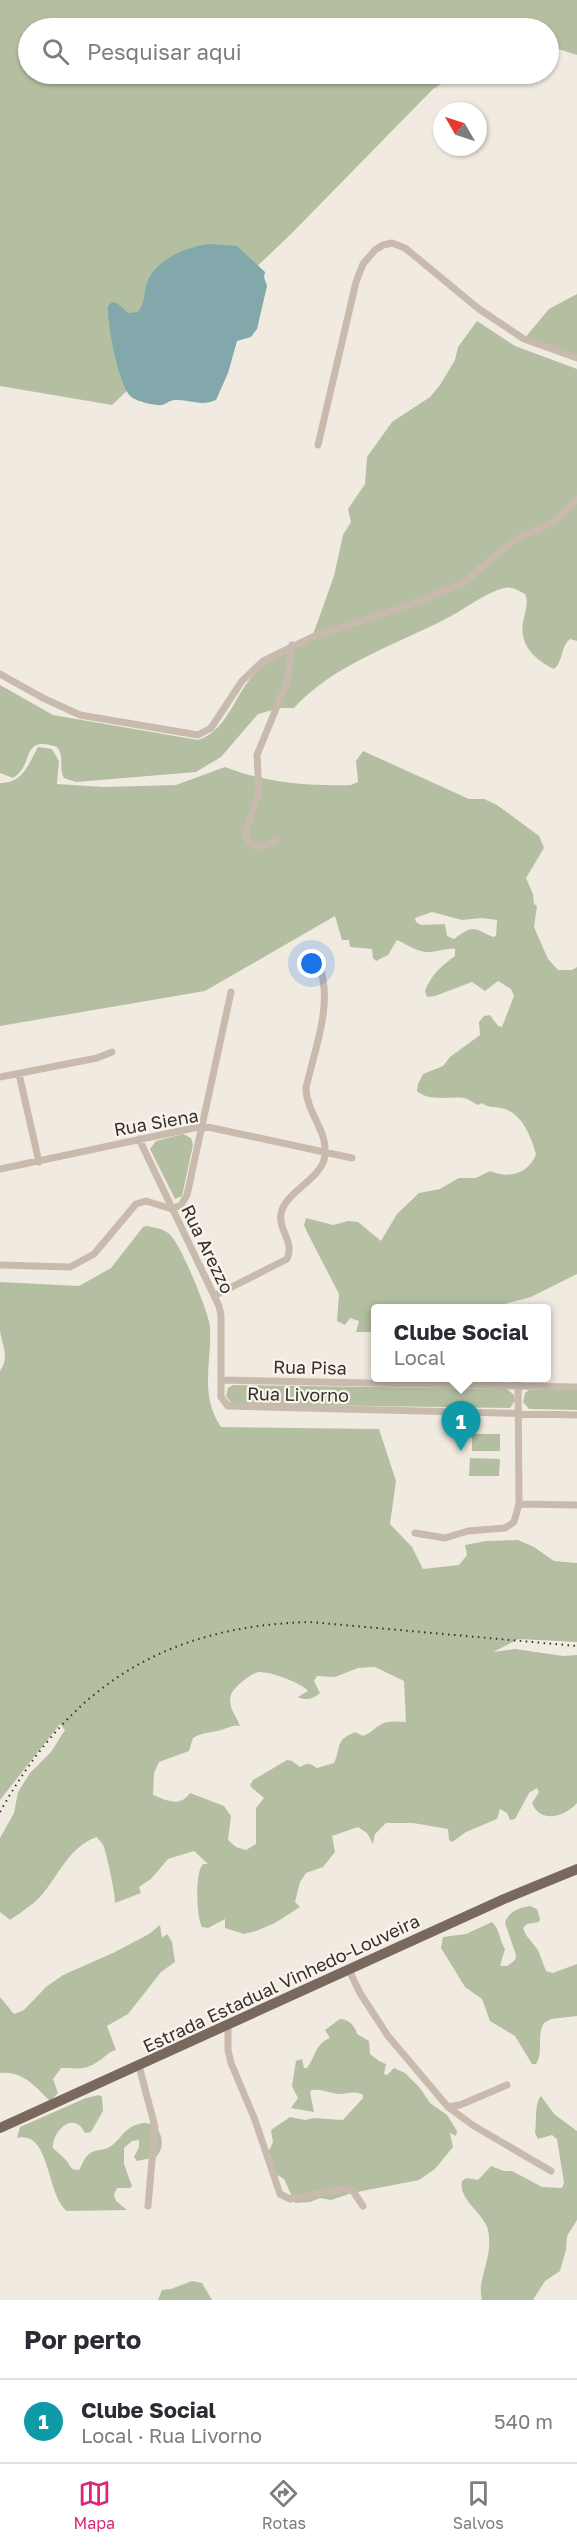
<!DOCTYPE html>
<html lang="pt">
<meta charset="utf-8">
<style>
body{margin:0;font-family:"Golos Text",sans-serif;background:#f7f7f7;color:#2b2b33}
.compass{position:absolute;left:433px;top:102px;width:54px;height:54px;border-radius:50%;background:#fff;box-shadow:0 2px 4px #0004;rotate:309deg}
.you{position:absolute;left:312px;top:964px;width:21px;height:21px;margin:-15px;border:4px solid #fff;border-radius:50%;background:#1a73e8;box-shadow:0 0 0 9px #1a73e833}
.badge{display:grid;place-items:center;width:39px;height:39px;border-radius:50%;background:#db2777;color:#fff;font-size:20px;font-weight:700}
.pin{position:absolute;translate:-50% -50px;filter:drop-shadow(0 2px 3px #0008)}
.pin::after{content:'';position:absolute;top:32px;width:21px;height:18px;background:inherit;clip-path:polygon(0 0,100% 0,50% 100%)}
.popup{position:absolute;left:371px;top:1304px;width:180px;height:78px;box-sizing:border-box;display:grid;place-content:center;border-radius:6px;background:#fff;filter:drop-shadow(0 2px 4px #0005);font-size:20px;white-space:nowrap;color:#7c7c81}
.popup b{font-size:22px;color:#2b2b33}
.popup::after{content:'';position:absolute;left:50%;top:100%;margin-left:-12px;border:12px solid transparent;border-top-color:#fff}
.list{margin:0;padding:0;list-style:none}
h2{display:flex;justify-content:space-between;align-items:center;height:78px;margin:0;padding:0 24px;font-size:26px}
h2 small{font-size:20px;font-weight:400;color:#7c7c81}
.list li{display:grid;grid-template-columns:39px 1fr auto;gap:18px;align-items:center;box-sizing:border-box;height:84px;padding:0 24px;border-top:2px solid #e1e1e2}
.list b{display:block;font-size:22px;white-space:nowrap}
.list p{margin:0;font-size:20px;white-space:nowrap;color:#7c7c81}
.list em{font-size:20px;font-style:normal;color:#7c7c81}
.icon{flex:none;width:33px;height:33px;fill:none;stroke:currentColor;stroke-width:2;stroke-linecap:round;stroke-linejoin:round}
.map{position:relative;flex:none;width:577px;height:2300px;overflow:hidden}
.search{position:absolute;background:#fff;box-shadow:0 2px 4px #0004;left:18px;right:18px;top:18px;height:66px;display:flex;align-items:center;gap:15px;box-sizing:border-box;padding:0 21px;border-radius:33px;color:#7c7c81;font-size:22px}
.sheet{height:162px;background:#fff}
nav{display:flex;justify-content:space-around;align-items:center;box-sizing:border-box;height:84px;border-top:2px solid #e1e1e2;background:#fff;font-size:16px;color:#7c7c81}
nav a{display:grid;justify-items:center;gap:3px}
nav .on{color:#db2777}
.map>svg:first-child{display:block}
.green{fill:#b4bfa2;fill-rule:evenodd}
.water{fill:#82a8ac}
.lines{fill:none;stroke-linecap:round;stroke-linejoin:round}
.minor{stroke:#c8bbad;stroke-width:7}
.primary{stroke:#78685e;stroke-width:10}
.rail{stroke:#38302b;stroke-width:2;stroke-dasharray:1.5 4.5;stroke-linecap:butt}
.labels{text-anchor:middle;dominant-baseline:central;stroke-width:4.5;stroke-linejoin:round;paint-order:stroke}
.street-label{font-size:18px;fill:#38302b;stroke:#f9f4ed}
</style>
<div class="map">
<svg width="577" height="2300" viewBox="0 0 577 2300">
<rect width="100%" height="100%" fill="#f1eae1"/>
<path class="green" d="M0,0H577V55L549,46L548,28H28V74H458L433,89L292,233L112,405L0,386Z
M577,294V356L524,339L549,309Z
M477,321L515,346L577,369V641L570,639C560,647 564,661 554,669C535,660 519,645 523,622C525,612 529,603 525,594C517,590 512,586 504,588C485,593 468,607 451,616C399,644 335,663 294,708H280L258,714L221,757L196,772L76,782L64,778C58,768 65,758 57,747C20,734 35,765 13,778L0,773V685L53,715L198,740C229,730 235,691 258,670C273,656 293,649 311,640L334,576L343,535L351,522L348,509L365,484L367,457L392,422L430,397L440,385L455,360L458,347Z
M38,747L52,749L59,761L57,784L104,787L176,785L225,767C266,783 308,786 351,785L358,782L356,761L363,751L469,799H484L497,805L539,836L544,848L526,878L533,894L534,904L537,906L534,927L548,959L558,970H572L577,967V1274L531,1297L489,1308H376L375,1332H356L359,1321L350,1318L345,1325L337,1321L339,1294L307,1232L304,1225L306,1218L333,1225L348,1221L358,1222L381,1241L397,1214L419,1193L440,1189L459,1178H476L490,1171C508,1179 529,1174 536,1154C531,1137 523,1115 505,1109C497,1106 489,1109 482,1103L478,1105C474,1103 469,1099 464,1098C450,1096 429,1102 417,1091L418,1084L423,1074L443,1066L450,1057L480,1035L479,1022L484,1016L490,1015L498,1026L502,1027L514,996L511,989L498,981L485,991L472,982L435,996L427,997L425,991C431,975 441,966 455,956V949C444,948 436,953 425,952C414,950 406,944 397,940L388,955L376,961L373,958L372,949L350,947L349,940H342L335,916L205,991L0,1026V783C23,783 28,765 38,747ZM432,912L462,920L482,918L497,920L496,936L493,937C472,927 473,925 454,939L447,936L445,924L421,925L416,922L415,918Z
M183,1134L191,1138L193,1145L182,1196L175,1199L150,1149L156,1141Z
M147,1226C157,1228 166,1229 172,1237C182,1248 209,1313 210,1327C212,1364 199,1394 221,1427L379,1429L396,1481L390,1524L412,1547L423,1569L459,1565L467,1555L465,1545L486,1541L518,1540L534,1547L554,1561L577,1563V1642L519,1639L493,1652L515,1649L564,1656L577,1655V1803C565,1817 540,1824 532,1803L539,1792L537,1788L529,1793L515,1819L510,1820L507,1813L500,1809L497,1819L466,1832L452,1842L449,1840L448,1829L413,1823H386L375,1834L373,1844L367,1833L358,1827L332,1836L335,1852L323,1867L306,1873L300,1882L295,1902L300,1907L275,1923L256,1931L244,1934L225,1928V1919L208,1928L202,1927C196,1916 195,1872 203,1864H208L194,1851L168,1859L151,1879L139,1887L141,1893L115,1903C116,1897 106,1850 103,1845C103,1844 97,1838 97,1837C68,1847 59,1876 40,1897C31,1906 20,1913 10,1920L0,1912V1838L14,1813L18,1792L30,1773L51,1752L65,1730L60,1724L0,1800V1371C10,1356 2,1346 0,1330C0,1315 0,1298 0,1282L79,1286L111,1268L143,1227ZM375,1667L404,1681L406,1722C398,1722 387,1720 380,1725C373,1729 371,1733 363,1736L355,1732C334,1741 342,1746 334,1763L317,1768C309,1763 309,1762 300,1767L292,1761L287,1760L253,1780L250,1786L264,1798L256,1808V1844L246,1850L236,1847L228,1840L231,1816L224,1806L190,1793C180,1808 166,1800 153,1795L154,1773L159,1762L189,1751L193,1738C203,1732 210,1733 221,1730C229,1728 231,1725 240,1726C237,1716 227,1707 231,1695C234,1687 252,1672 260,1672C271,1672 302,1683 308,1691L298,1697C305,1701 314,1699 320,1693L314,1681L317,1676L335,1677L358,1668Z
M233,1385L507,1389L514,1395L515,1401L510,1408L232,1404L226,1396L228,1388Z
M529,1390H577V1410L529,1409L523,1402L525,1393Z
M472,1434H500V1451H472Z
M470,1458L500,1459L499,1476H469Z
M530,1906L537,1909L540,1919L539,1922L527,1924L523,1928L526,1935L538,1950L546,1971L553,1973L577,1964V2016L551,2019L544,2023C536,2036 544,2053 536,2064H532L515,2036L490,2021L482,1999L465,1987L441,1948L443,1937L466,1934L492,1922C500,1929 499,1940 505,1949L500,1966H507L515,1960L516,1955L505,1923C509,1911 518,1908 530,1906Z
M160,1925L162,1938L167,1934L172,1942L175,1962L161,1972L128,2014L107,2026L116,2050C108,2052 105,2057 99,2061C85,2071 76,2068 61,2068L53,2079L58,2093L50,2101C36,2087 22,2070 0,2073V1997L14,2014L24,2010L46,1987L63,1975L113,1953L149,1934Z
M340,2019C349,2019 355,2026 357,2034L369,2041L370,2054L379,2061L386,2064L384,2074L387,2075L394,2068L405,2073L420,2088L430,2103L447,2115L457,2131L456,2136L450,2133L453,2147L435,2169L419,2180L352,2193L331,2200L320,2198L310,2202L295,2203L284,2179L274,2173L268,2153L273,2142L271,2130L290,2117L305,2120L314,2118L343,2120L363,2098V2095C354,2090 348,2094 338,2094C329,2093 322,2089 312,2090L310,2092L314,2112L291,2108L298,2098L292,2086L296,2061L302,2059L304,2068H307C316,2056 315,2044 330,2038L325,2030Z
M99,2095L102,2097L103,2111L91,2132L85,2133C83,2130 82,2127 79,2125C65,2116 52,2137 53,2148L66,2160L72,2169L79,2170C82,2165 84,2158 89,2154C95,2149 104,2151 111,2146C121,2139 125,2127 139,2124C159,2118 169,2144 156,2157L137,2161L134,2157L139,2147V2140L132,2141L124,2148V2164L132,2186L130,2188H117L114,2195L116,2201L127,2210L67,2211C46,2196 51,2130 17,2138L20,2127L86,2098Z
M541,2096L554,2114L577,2131V2220L567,2236L566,2250L560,2271L545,2281L533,2300H482C476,2278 494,2259 488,2230C484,2213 458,2200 462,2181L466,2178L478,2180L491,2166L504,2171H512L542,2187L562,2188L564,2183L557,2139L552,2135L538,2139L535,2133C537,2122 534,2104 541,2096Z
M192,2281L202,2283L212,2300H158L162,2290L171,2289Z"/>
<path class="water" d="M209,244L237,246L265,272L264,277L267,286L257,329L251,337L237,341L228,373L216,400C201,407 190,399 175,400C170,400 166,404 162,405C155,406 135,401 130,396C118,382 107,324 108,306L112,302L117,303L128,313L138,312C146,302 143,292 148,280C159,258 186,247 209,244Z"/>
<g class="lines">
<path class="minor" d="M318,445L356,282L363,264L375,250L383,245L392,243L405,248L479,309L524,339L577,358
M0,674L43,698L80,715L198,735L211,728L242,681L263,661L317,635L406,606L463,583L513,541L555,521L577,499
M277,840L259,848L251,844L245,834L259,791L257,755L287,682L292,645
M19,1074L39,1162
M0,1077L97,1058L112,1052
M139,1139L219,1306L221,1315V1397L228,1406L577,1415
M0,1169L203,1126L352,1158
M0,1265L70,1267L94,1254L136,1204L146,1201L172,1209L181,1205L187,1195L231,992
M214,1296L287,1259C295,1242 278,1230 281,1214C284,1192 323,1179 325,1155C328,1131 306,1112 306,1088C314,1051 333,1005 320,968
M221,1380L577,1387
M519,1504L577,1505
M415,1533L445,1538L468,1531L505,1528L514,1522L519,1504L518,1378
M349,1970L360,1993L388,2036L448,2107L474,2126L551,2171
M228,2025V2050L231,2063L255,2120L280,2194L290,2199L347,2188L353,2191L363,2206
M139,2066L155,2127L148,2206
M448,2107L460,2105L507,2085"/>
<path class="primary" d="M0,2128L504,1899L577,1869"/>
<path class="rail" d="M0,1812C70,1686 165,1626 310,1622L577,1646"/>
</g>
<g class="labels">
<g class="street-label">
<text transform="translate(156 1122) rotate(-10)">Rua Siena</text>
<text transform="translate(208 1249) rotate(64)">Rua Arezzo</text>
<text transform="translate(310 1367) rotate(1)">Rua Pisa</text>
<text transform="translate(298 1394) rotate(1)">Rua Livorno</text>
<text transform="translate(281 1983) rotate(-25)">Estrada Estadual Vinhedo-Louveira</text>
</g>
</g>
</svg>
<svg class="compass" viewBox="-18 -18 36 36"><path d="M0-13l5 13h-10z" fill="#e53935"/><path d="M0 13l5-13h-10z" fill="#7c7c81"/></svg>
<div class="you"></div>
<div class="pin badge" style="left:461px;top:1451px;background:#0f9aa8">1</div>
<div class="popup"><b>Clube Social</b>Local</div>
<div class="search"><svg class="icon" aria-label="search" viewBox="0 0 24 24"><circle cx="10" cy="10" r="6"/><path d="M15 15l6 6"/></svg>Pesquisar aqui</div>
</div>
<section class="sheet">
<h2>Por perto<small></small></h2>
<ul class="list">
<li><span class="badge" style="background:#0f9aa8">1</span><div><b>Clube Social</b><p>Local · Rua Livorno</p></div><em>540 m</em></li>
</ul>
</section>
<nav>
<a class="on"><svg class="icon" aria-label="map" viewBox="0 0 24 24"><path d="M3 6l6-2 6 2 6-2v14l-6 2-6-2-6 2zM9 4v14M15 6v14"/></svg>Mapa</a>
<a><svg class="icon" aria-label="directions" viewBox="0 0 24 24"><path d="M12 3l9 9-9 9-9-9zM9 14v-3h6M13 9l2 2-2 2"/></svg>Rotas</a>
<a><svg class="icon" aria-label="saved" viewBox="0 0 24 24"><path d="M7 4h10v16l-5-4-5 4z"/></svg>Salvos</a>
</nav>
